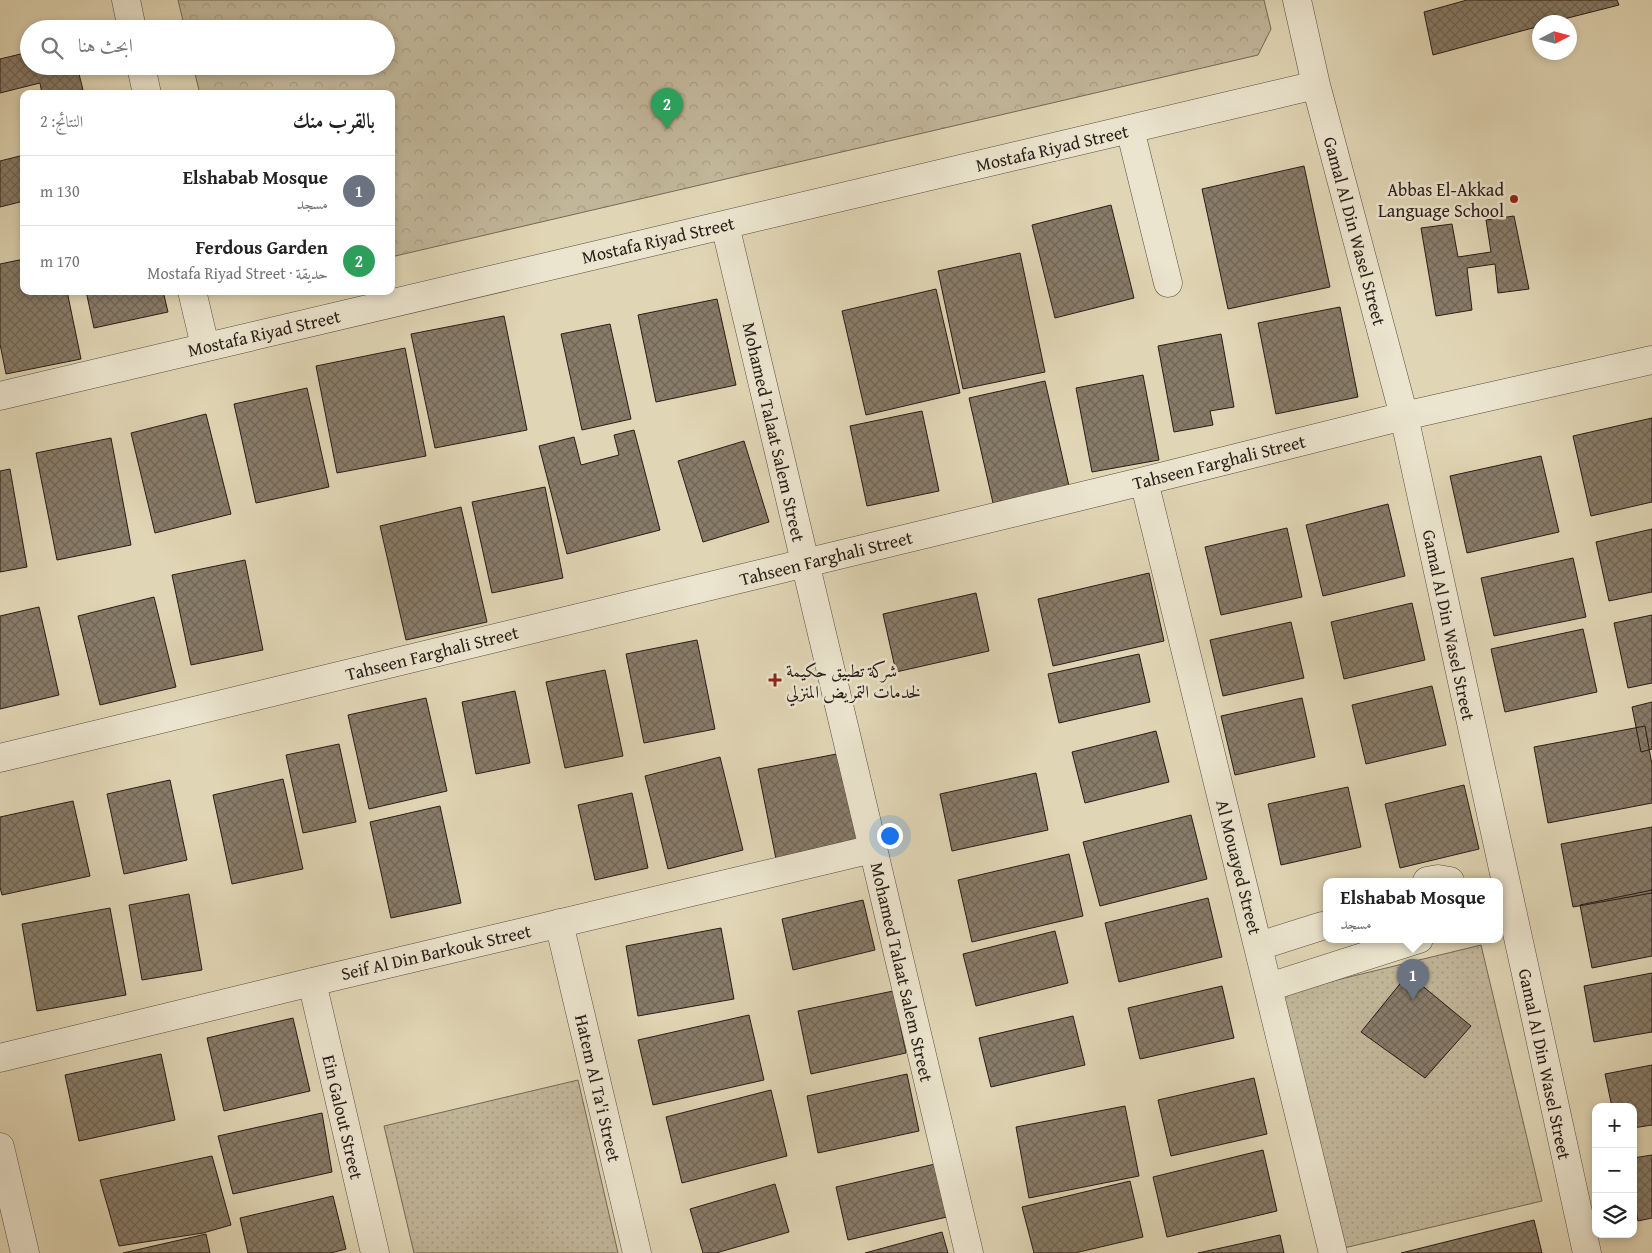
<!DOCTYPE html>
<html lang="ar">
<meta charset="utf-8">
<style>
body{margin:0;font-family:"Gentium Book Plus",Amiri,serif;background:#f6f6f6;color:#222;direction:rtl}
.controls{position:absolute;right:15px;bottom:15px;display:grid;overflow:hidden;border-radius:10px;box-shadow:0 2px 8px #0003}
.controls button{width:45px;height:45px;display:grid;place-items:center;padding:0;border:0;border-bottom:1px solid #e0e0e0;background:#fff;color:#222;font:25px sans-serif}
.compass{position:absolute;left:1532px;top:15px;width:45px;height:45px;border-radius:50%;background:#fff;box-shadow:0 2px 8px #0003;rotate:84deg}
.you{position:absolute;left:889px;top:835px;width:18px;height:18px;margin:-12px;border:4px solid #fff;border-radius:50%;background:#1a73e8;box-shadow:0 0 0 8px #1a73e833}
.badge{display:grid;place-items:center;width:32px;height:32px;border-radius:50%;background:#0b8043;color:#fff;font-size:16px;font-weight:700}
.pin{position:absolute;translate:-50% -41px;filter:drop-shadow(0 1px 2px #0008)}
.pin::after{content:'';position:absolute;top:26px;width:18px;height:15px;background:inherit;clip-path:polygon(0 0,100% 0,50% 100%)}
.popup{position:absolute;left:1323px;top:878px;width:180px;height:65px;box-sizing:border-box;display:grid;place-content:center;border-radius:10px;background:#fff;filter:drop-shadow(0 1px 4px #0005);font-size:16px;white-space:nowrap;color:#767676}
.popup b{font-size:19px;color:#222}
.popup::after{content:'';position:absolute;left:50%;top:100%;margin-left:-10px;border:10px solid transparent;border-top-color:#fff}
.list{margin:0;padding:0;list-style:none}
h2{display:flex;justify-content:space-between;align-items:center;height:65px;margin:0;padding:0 20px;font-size:21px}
h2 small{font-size:16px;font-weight:400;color:#767676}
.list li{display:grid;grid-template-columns:32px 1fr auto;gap:15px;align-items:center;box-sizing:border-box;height:70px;padding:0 20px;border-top:1px solid #e0e0e0}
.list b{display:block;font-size:19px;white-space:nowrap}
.list p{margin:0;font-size:16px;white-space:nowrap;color:#767676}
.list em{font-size:16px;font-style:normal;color:#767676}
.icon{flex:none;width:28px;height:28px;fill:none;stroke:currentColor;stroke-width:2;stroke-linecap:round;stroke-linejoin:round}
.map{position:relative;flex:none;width:1652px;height:1253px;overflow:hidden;direction:ltr}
.search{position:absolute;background:#fff;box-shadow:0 2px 8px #0003;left:20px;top:20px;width:375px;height:55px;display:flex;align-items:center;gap:12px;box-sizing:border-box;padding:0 18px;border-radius:28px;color:#767676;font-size:19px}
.panel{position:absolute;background:#fff;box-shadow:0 2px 8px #0003;left:20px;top:90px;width:375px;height:205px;border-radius:10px;direction:rtl}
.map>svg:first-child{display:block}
.grass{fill:url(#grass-dots);stroke:#746958}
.park{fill:url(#park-crowns);stroke:#746958}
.building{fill:url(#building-cross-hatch);stroke:#281c17}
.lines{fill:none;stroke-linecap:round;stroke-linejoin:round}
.minor-casing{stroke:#564a3e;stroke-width:29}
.minor{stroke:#ebe4ce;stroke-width:28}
.poi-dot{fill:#8f2418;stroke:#ebe4ce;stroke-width:2}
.labels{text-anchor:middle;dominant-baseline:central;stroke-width:5;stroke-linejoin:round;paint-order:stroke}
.street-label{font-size:18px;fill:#281c17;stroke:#ebe4ce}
.poi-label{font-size:18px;fill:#281c17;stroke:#ebe4ce;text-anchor:end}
</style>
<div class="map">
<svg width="1652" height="1253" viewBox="0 0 1652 1253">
<defs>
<pattern id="grass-dots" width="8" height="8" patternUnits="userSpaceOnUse" patternTransform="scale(1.25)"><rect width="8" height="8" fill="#c1b699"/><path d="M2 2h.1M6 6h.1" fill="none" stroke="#a69c83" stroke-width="1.8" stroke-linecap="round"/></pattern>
<pattern id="park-crowns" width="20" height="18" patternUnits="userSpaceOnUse" patternTransform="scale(1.25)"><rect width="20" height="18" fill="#c1b699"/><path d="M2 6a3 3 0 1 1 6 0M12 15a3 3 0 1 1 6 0" fill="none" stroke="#a69c83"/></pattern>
<pattern id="building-cross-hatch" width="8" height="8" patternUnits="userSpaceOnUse" patternTransform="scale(1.25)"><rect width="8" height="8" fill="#887c69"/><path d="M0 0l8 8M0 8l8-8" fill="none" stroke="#6f6555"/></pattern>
</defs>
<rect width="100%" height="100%" fill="#e0d5b4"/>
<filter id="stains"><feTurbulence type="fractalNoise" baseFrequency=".004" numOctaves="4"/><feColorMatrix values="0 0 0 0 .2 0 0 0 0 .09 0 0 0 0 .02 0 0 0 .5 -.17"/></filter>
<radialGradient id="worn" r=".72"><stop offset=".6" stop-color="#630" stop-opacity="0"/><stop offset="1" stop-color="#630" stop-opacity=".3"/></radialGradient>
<path class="grass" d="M1481,945L1542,1201L1344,1248L1283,993Z
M578,1080L618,1253H414L384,1126Z"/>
<path class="park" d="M178,0H1264L1271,29L1258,55L391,257V94H200L193,66H386V29H185Z"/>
<path class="building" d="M1467,0H1617L1619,5L1552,22H1540V26L1433,55L1424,12Z
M29,52V66H77L84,94H42L40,83L0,93V59Z
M24,155V201L0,207V161Z
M1304,166L1330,287L1228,309L1202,189Z
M1111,205L1134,298L1055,318L1032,225Z
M1514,216L1529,289L1498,293L1495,264L1467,268L1472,310L1436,316L1421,228L1452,224L1458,257L1491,252L1486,220Z
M1020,253L1045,372L963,389L938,271Z
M24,259V291H67L81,359L6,374L0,344V264Z
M936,289L960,393L866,415L842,311Z
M86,291H163L168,312L94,328Z
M717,299L736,385L656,402L638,315Z
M1340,307L1358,397L1276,414L1258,323Z
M504,316L527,430L435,448L411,334Z
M610,324L631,419L582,430L561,334Z
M1221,334L1234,407L1210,411L1213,425L1174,432L1158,346Z
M405,348L426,456L337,473L316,366Z
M1143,375L1159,460L1092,472L1076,388Z
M1045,381L1069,486L993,503L969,398Z
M307,388L329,487L256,503L234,404Z
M922,411L939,491L867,506L850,426Z
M206,414L231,514L155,533L131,433Z
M1652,418V502L1591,516L1573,436Z
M634,430L660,530L567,554L539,446L574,437L581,465L619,455L614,435Z
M111,438L131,545L57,560L36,453Z
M744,441L769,522L703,542L678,461Z
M1541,456L1559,532L1467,553L1450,476Z
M10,469L27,567L0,572V471Z
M545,487L563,578L492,593L472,502Z
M1388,504L1405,576L1323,596L1306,525Z
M461,507L487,622L406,640L380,526Z
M1287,528L1302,597L1221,615L1205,547Z
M1652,529V592L1609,601L1596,542Z
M1573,558L1586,617L1494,636L1481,578Z
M245,560L263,650L191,665L172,575Z
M1149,573L1164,641L1053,666L1038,599Z
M976,593L989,651L896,672L883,614Z
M154,597L176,687L100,705L78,616Z
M1412,603L1425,660L1344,679L1331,622Z
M39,607L59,695L0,709V616Z
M1652,615V683L1628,688L1614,623Z
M1291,622L1304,678L1223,696L1210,640Z
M1583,629L1597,692L1505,712L1491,649Z
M697,640L715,729L644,743L626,654Z
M1139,654L1150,702L1059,723L1048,674Z
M605,670L623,756L565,768L546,682Z
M1432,686L1446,745L1366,764L1352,705Z
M515,691L530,763L476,774L462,702Z
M426,698L447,791L369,809L348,715Z
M1302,698L1315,757L1235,775L1221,716Z
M1652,702V749L1641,752L1632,707Z
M1645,726L1652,765V803L1548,823L1534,747Z
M1156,731L1169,782L1085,803L1072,752Z
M339,744L356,822L303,833L286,755Z
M842,753L860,842L776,859L758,769Z
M720,757L743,850L668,869L645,776Z
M1036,773L1048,830L952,851L940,794Z
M283,779L303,869L232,884L213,795Z
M170,780L187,860L124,874L107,794Z
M1464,785L1479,849L1400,868L1385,804Z
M1348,787L1361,847L1281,865L1268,804Z
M632,793L648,868L595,880L578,805Z
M73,801L90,876L2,895L0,887V817Z
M440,806L461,903L391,918L370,822Z
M1191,815L1207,879L1100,906L1083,842Z
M1652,827V893L1573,907L1561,844Z
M1069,854L1083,916L972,942L958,880Z
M1652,890V956L1592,968L1580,905Z
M189,894L202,970L142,980L129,905Z
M1208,898L1222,957L1119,982L1105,923Z
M863,900L875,950L793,970L782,919Z
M110,908L126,995L37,1011L22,924Z
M721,928L734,999L638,1016L626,946Z
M1055,931L1068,983L976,1006L963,954Z
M1652,973V1032L1594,1042L1584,986Z
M1408,974L1471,1026L1425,1078L1361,1032Z
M1222,986L1234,1038L1140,1059L1128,1008Z
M893,991L906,1053L811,1074L798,1011Z
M749,1015L764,1080L653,1105L638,1040Z
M1073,1016L1085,1065L991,1087L979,1038Z
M293,1018L310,1091L224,1111L207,1038Z
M161,1054L175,1120L79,1141L65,1075Z
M1652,1065V1125L1633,1128V1107H1612L1605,1074Z
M907,1074L919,1131L818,1153L807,1096Z
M1254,1078L1267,1134L1171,1156L1158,1100Z
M771,1090L787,1156L682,1183L666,1117Z
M1125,1106L1139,1176L1029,1198L1016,1127Z
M322,1113L332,1172L233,1194L218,1136Z
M1263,1150L1277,1211L1167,1237L1153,1177Z
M1652,1155V1218L1638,1221L1633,1194V1158Z
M212,1156L231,1225L203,1233L119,1246L100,1180Z
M935,1164L947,1217L848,1240L836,1187Z
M1130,1181L1143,1237L1075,1253H1034L1022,1207Z
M775,1184L789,1232L716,1253H703L690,1209Z
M333,1196L346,1249L331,1253H248L240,1218Z
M1534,1220L1542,1253H1401Z
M942,1232L948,1253H865Z
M206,1234L210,1253H123Z
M1280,1235L1284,1253H1198Z"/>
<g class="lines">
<defs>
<path id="minor" d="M126,0L132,29
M1297,0L1316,85L1404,416L1587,1253
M141,66L147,94
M1130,129L1168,283
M725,225L969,1253
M192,291L205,346
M0,396L1316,85
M1144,481L1333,1253
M0,758L1144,481L1404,416L1652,360
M1427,881L1438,879L1450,881
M559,923L637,1253
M1259,946L1322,926
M312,982L375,1253
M1269,987L1419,939
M0,1058L312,982L873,849
M0,1147L25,1253"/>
</defs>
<use href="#minor" class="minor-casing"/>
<use href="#minor" class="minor"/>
</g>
<g class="poi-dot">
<circle cx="1514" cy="199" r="5"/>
<path d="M772.5 672.5h5v5h5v5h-5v5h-5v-5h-5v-5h5z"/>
</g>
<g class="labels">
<g class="street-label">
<text transform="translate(1052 148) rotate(-13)">Mostafa Riyad Street</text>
<text transform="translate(1355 231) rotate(75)">Gamal Al Din Wasel Street</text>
<text transform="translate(658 240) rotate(-13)">Mostafa Riyad Street</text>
<text transform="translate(264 333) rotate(-13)">Mostafa Riyad Street</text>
<text transform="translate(774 432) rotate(77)">Mohamed Talaat Salem Street</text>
<text transform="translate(1219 462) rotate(-14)">Tahseen Farghali Street</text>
<text transform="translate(826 558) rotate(-14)">Tahseen Farghali Street</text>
<text transform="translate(1449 625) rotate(78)">Gamal Al Din Wasel Street</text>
<text transform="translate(432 653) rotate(-14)">Tahseen Farghali Street</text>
<text transform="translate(1239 867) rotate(76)">Al Mouayed Street</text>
<text transform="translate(436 952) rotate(-13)">Seif Al Din Barkouk Street</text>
<text transform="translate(902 972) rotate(77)">Mohamed Talaat Salem Street</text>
<text transform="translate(1545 1064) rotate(78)">Gamal Al Din Wasel Street</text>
<text transform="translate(598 1088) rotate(77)">Hatem Al Ta'i Street</text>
<text transform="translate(343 1117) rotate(77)">Ein Galout Street</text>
</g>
<g class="poi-label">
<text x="1504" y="189">Abbas El-Akkad<tspan x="1504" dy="21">Language School</tspan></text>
<text x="786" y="670" text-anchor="start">شركة تطبيق حكيمة<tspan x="786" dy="21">لخدمات التمريض المنزلي</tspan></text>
</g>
</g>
<rect width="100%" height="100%" filter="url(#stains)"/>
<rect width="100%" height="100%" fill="url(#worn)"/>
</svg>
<div class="controls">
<button>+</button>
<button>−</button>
<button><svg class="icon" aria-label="layers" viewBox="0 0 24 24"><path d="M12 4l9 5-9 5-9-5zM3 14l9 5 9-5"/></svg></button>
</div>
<svg class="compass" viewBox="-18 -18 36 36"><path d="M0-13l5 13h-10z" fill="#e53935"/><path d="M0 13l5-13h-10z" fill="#767676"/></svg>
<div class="you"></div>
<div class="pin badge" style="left:1413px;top:1000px;background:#6b7280">1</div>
<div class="popup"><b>Elshabab Mosque</b>مسجد</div>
<div class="pin badge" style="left:667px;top:129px;background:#2e9e5b">2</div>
<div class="search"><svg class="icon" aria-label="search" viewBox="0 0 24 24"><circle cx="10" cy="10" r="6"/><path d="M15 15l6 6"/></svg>ابحث هنا</div>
<section class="panel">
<h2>بالقرب منك<small>النتائج: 2</small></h2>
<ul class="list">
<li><span class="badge" style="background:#6b7280">1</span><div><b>Elshabab Mosque</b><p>مسجد</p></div><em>130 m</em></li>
<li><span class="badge" style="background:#2e9e5b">2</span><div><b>Ferdous Garden</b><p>حديقة · Mostafa Riyad Street</p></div><em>170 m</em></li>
</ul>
</section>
</div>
